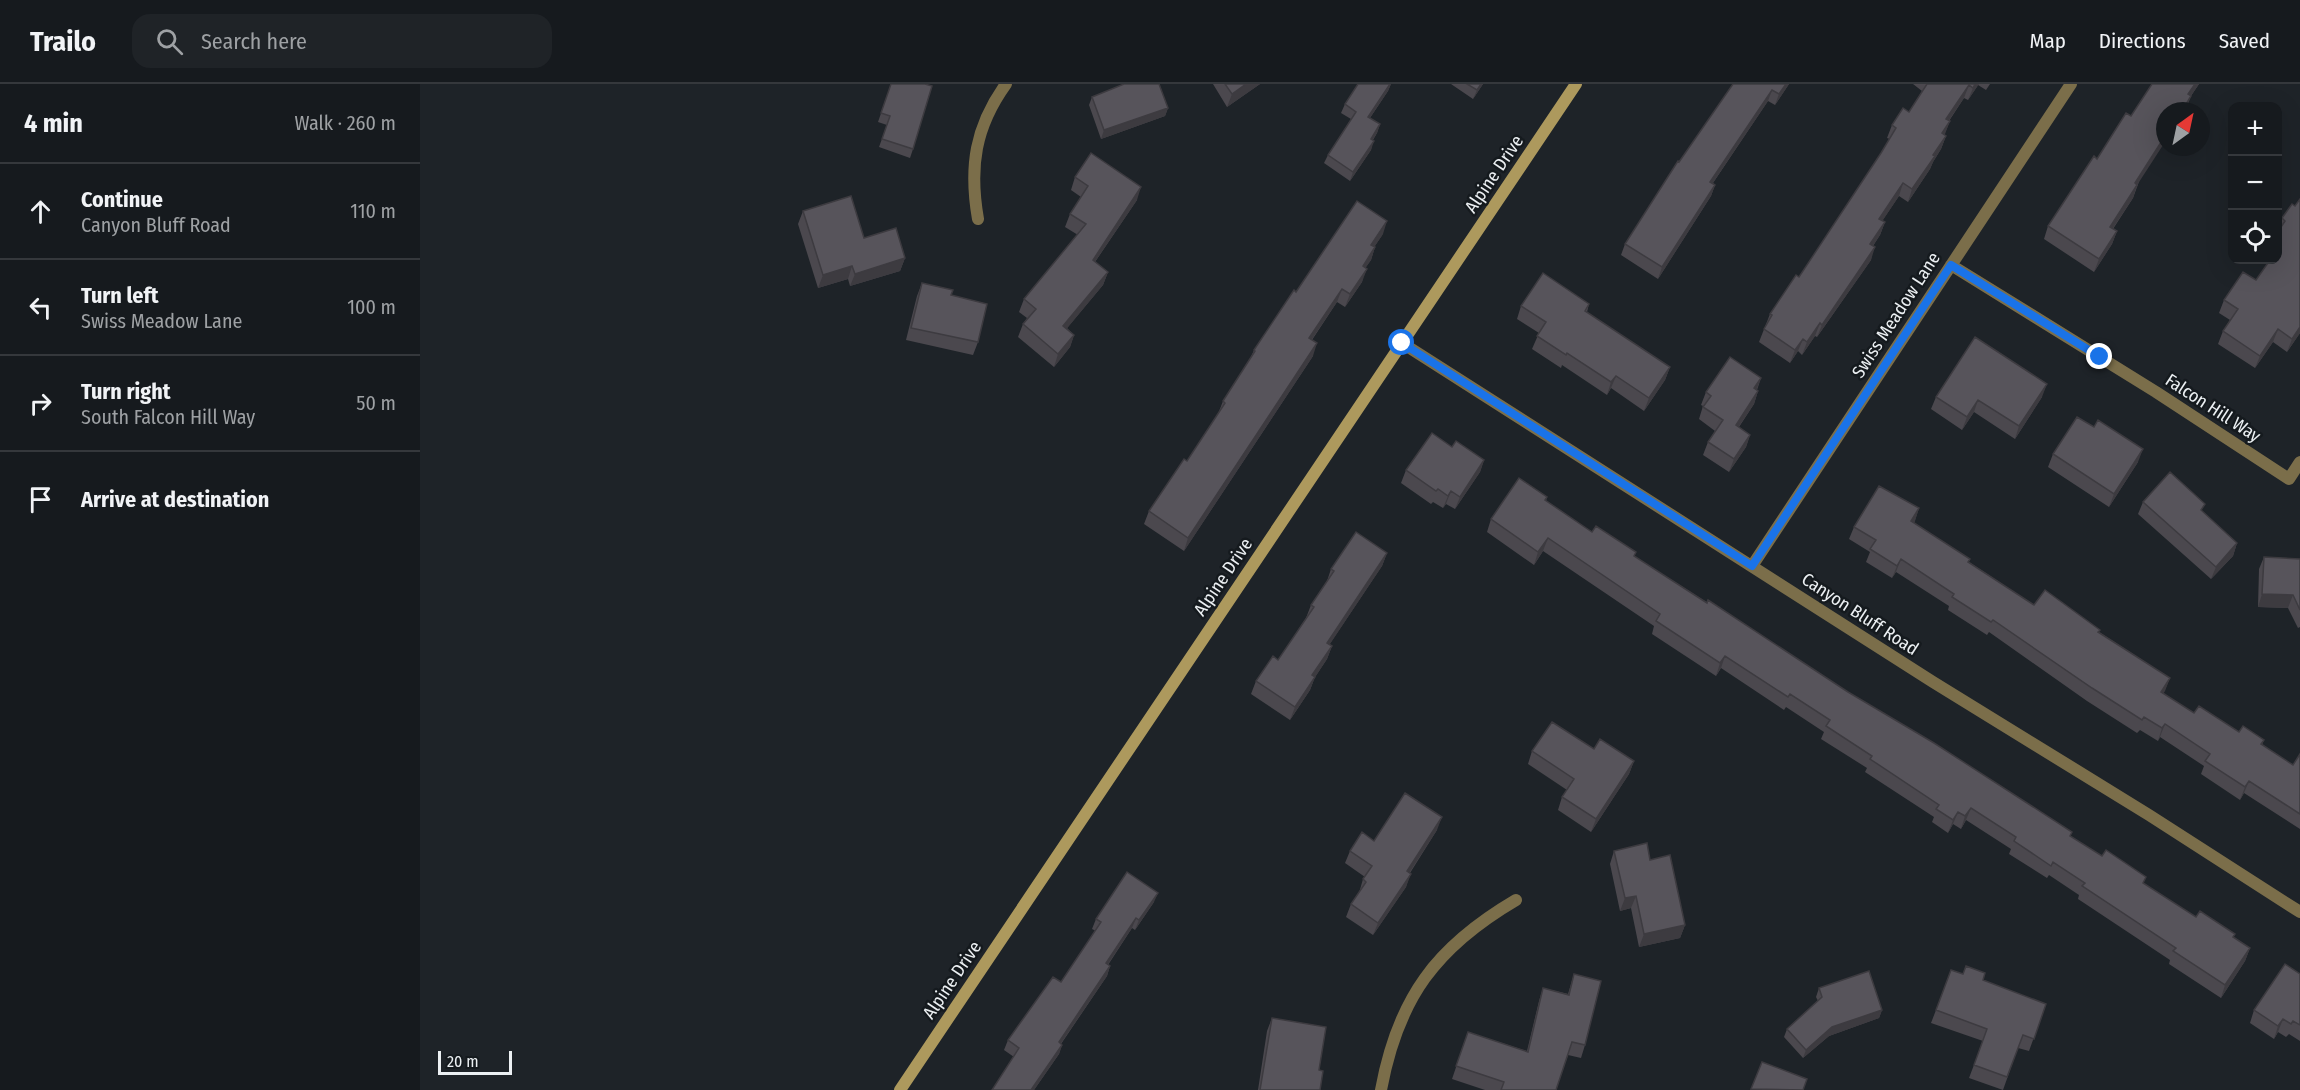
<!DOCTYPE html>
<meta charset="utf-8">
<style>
body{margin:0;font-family:"Fira Sans Condensed",sans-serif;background:#1f2327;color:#f1f3f6}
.controls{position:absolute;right:18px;top:18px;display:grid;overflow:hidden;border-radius:12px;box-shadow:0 6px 24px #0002}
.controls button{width:54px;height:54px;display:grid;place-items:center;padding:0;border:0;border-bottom:2px solid #35383c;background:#161a1e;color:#f1f3f6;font:30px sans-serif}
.compass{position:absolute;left:1736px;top:18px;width:54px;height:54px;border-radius:50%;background:#161a1e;box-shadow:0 6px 24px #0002;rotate:33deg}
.scale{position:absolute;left:18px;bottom:15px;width:74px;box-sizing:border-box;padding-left:6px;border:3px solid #ecf0f3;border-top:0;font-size:16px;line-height:21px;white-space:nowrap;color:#ecf0f3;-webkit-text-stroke:4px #151a1e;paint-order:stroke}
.stop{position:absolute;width:18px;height:18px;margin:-14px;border:4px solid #1a73e8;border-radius:50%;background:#fff}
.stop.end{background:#1a73e8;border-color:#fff;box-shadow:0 2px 6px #0008}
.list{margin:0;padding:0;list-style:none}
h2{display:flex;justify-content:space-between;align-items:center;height:78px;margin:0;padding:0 24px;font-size:26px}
h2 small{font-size:20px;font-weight:400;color:#9ea1a4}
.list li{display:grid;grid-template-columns:39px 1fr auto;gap:18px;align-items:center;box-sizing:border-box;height:96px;padding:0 24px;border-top:2px solid #35383c}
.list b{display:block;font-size:22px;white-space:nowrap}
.list p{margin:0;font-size:20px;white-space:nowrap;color:#9ea1a4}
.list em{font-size:20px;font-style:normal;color:#9ea1a4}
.icon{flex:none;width:33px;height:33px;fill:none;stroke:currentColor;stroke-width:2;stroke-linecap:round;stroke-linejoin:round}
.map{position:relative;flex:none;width:1880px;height:1006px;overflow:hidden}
header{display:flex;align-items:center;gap:36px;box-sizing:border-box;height:84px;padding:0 30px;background:#161a1e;border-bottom:2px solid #35383c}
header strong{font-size:28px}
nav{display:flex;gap:33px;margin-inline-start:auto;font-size:21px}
.search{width:420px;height:54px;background:#1f2327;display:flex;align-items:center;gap:15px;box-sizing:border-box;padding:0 21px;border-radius:18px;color:#9ea1a4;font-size:22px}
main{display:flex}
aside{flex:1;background:#161a1e}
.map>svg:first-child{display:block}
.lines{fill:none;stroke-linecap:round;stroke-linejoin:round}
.street{stroke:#7b6e4a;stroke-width:12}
.secondary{stroke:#ad995d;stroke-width:12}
.wall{fill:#4b484e}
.shaded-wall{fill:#3d3b40}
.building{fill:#57545b;stroke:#3d3b40;stroke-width:1.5}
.route{stroke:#1a73e8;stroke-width:8}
.labels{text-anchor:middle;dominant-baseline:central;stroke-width:5;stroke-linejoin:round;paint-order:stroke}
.street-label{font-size:18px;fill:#ecf0f3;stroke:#151a1e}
</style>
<header>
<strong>Trailo</strong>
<div class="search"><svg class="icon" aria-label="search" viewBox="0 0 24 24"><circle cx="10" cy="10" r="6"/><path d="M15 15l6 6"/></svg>Search here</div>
<nav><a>Map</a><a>Directions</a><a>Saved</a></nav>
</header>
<main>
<aside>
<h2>4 min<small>Walk · 260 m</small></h2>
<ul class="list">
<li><svg class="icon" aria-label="ahead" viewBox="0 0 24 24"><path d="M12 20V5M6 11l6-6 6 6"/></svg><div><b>Continue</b><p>Canyon Bluff Road</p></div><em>110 m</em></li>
<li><svg class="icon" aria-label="left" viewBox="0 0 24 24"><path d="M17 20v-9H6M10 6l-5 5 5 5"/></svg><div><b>Turn left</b><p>Swiss Meadow Lane</p></div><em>100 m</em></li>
<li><svg class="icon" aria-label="right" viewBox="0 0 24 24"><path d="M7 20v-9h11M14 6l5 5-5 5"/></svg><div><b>Turn right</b><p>South Falcon Hill Way</p></div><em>50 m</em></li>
<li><svg class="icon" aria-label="arrive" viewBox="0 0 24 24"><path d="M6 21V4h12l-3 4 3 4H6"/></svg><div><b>Arrive at destination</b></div></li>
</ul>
</aside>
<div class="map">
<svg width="1880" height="1006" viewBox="0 0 1880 1006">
<rect width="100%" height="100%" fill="#1e2328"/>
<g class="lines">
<path class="street" d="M558,135C549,83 555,43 586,0
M1531,181L1736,308L1869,395L1880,378
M982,259L1513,598L1729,731L1880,828
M1332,482L1651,0
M961,1006C978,914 1016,863 1096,816"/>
<path class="secondary" d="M480,1006L1156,0"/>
</g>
<path class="wall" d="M471,0L493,65L490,74L459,63L467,41L458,38Z
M793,0H840L807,23Z
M971,0L968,7L950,34L960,40L957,49L953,56L951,66L930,97L904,79L908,71L931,35L921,29L925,20Z
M1031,0H1063L1053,15Z
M1313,0H1369L1355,21L1348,17L1293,99L1295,101L1291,112L1238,195L1201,171L1205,160L1259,78Z
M1493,0H1570L1566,6L1558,1L1548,16L1544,14L1529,37H1530L1524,51L1526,52L1521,65L1513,78L1510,85L1488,118L1479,112L1462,137L1465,138L1460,151L1453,162L1451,176L1397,253L1395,252L1382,271L1378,267L1370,279L1339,258L1350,230L1379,193L1461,69L1470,55L1467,54L1472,41L1489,28L1502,7Z
M1732,0H1779L1771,12L1765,27H1745L1713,114L1693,145L1697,147L1692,160L1674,188L1624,155L1628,142L1677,75L1711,32Z
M672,13L748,24L745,32L681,55L669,21Z
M655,93L717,116L675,178L688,188L683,201L647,244L654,251L650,263L634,283L598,253L603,240L607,234L599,228L604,215L658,151L645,143L650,130L661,113L651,106Z
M1872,120L1880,249L1867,268L1853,258L1835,284L1798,260L1803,247L1810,236L1799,229L1804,216L1836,196L1857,176V147L1862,134Z
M383,127L485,174L480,187L430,202L428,195L398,204L378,140Z
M963,150L954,163H955L951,176L945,184L942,198L925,223L917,218L892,256L893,272L764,467L724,440L729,427L767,377L798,330L803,317L830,275L834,266L876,208Z
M502,199L531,211L558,258L553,271L486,256L497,212Z
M1169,220L1167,228L1250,283L1245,296L1224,327L1191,304L1187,311L1142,281L1141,284L1112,265L1119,249L1097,235L1101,222Z
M1341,294L1337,306L1338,307L1334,320L1319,343L1330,351L1326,363L1309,388L1283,371L1288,358L1295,347L1279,335L1283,322L1281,321L1286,308Z
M1516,313H1622L1595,355L1554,328L1542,346L1511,325Z
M1032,363L1064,376L1060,388L1035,425L1026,420L1023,424L1013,418L1011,420L981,399L986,386Z
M1633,370L1718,378L1689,423L1628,383Z
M1127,413L1126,417L1172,448L1214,472L1428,608L1776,833L1814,854L1830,864L1825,877L1801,914L1749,880L1750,876L1658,815L1659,811L1629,791L1627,794L1589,770L1591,765L1546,736L1541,745L1533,740L1528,749L1512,738L1514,733L1445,688L1447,684L1401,655L1404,648L1366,623L1364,626L1301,584L1296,592L1232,550L1234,542L1123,467L1114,481L1067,448L1071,435Z
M1723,418L1783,428L1817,459L1813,472L1791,495L1718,430Z
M1499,424L1494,439L1550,475L1549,478L1614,521L1680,546L1679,548L1750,594L1743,610L1774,629L1819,648L1844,656L1842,661L1873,681L1880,670V745L1824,709L1820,716L1781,690L1784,682L1740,653L1738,657L1720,646L1717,649L1667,617L1569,548L1567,551L1528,526L1529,522L1476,488L1472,494L1446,478L1450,468L1429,455L1434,443Z
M967,469L962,482L909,561L912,562L907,575L895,593L890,606L870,636L831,610L836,597L858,576L886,534L891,521L907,497L911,485Z
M1844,473L1880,475V543L1878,544L1868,524L1838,523L1839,485Z
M1174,665L1214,677L1209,690L1171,748L1138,726L1142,713L1147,706L1108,680L1112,667Z
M1017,746L990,789L986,803L953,851L926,833L931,820L939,809L943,795L945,793L925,779L930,767L954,757Z
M1194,767L1230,776L1265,841L1260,854L1219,863L1211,824L1200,827L1190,780Z
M734,818L715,846L712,844L688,881L690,882L687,892L641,960L642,961L639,970L614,1006H572L594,973L584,966L588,956L641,898L676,847L672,845L676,835Z
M1154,890L1165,961L1161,974L1148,971L1136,1006H1065L1032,995L1048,948L1107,967L1119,917L1123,904L1148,910Z
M1543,890L1563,896L1626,920L1609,967L1598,964L1583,1006L1549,994L1563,957L1511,939L1516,926Z
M1880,890V957L1869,950L1866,953L1858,948L1854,955L1830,939L1834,926Z
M1399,904L1462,926L1459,934L1409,952L1383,974L1364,953L1367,945L1398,917L1396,913Z
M852,934L899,986L900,1006H838L847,947Z"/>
<path class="shaded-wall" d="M826,0H840L807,23L812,10Z
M971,0L968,7L945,41L948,33Z
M1061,0H1063L1053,15L1057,6Z
M1366,0H1369L1355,21L1359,10Z
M1555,0H1559L1548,16L1553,4Z
M1775,0H1779L1763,23L1768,10Z
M1549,1L1544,14L1521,48L1526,35Z
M1352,6L1348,17L1286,109L1290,98Z
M1771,12L1765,27H1762Z
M748,24L745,32L681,55L684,46Z
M1530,37L1525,50L1517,62L1522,49Z
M960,40L957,49L948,63L951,55Z
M1526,52L1521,65L1513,78L1510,85L1488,118L1492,105Z
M1745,52V58L1710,112L1715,99Z
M954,57L951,66L930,97L933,88Z
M1483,99L1479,112L1455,148L1459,135Z
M1295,101L1291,112L1238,195L1242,183Z
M1717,101L1713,114L1685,156L1690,143Z
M721,103L717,116L668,188L673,176Z
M967,137L963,150L947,174L951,161Z
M1465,138L1460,151L1446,172L1450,160Z
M1697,147L1692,160L1674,188L1679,175Z
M955,163L951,176L938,195L943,182Z
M1455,163L1451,176L1397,253L1402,241Z
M485,174L480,187L430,202L435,190Z
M432,182L428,195L398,204L403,191Z
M947,185L942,198L925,223L930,210Z
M688,188L683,201L639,254L643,242Z
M922,205L917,218L884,267L889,254Z
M1400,239L1395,252L1382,271L1387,258Z
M1880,243V249L1867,268L1872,255Z
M1858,245L1853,258L1835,284L1840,272Z
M654,251L650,263L634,283L638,270Z
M1383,255L1378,267L1370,279L1375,266Z
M897,259L893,272L764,467L768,454Z
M1250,283L1245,296L1224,327L1229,314Z
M1196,292L1191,304L1187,311L1191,298Z
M1341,294L1336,307L1334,304Z
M1627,300L1622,313L1595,355L1599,342Z
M1338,307L1334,320L1311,354L1316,341Z
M1558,316L1554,328L1542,346L1547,333Z
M1330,351L1326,363L1309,388L1314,375Z
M1723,365L1718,378L1689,423L1694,410Z
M1064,376L1060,388L1035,425L1040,413Z
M1031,407L1026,420L1023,424L1028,412Z
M1499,424L1495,437L1487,450L1491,437Z
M1128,454L1123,467L1114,481L1118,468Z
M1817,459L1813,472L1791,495L1796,483Z
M967,469L962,482L902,572L907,559Z
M1481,475L1476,488L1472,494L1477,482Z
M1842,510L1873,511L1868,524L1838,523Z
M912,562L907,575L890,601L895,593L890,606L870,636L875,623L892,591Z
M1305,572L1301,584L1296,592L1300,579Z
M1750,594L1745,607L1736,621L1741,608Z
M1745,640L1740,653L1738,657L1742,644Z
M1214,677L1209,690L1171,748L1176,735Z
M1829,697L1824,709L1820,716L1825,703Z
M1551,724L1546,736L1541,745L1545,732Z
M1538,728L1533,740L1528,749L1533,736Z
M1022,733L1017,746L982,800L987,787Z
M991,790L986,803L953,851L958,839Z
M738,809L734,818L715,846L719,836Z
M1216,812L1211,824L1200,827L1205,814Z
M716,834L712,844L682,889L686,879Z
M1265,841L1260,854L1219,863L1224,850Z
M1830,864L1825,877L1801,914L1805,901Z
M690,882L687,892L635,968L639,958Z
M1462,926L1459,934L1409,952L1383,974L1386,966L1412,943Z
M1863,935L1858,948L1854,955L1858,942Z
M642,961L639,970L614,1006H611Z"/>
<path class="building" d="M471,0H505L512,2L493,65L462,55L470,32L461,29Z
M704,0H739L748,24L684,46L672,13Z
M805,0H826L812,10Z
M938,0H970L948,33L960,40L951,55L954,57L933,88L908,71L936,28L925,20Z
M1047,0H1061L1057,6Z
M1313,0H1366L1359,10L1352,6L1290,98L1295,101L1242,183L1205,160L1258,77L1259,78Z
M1507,0H1555L1553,4L1549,1L1526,35L1530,37L1522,49L1526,52L1513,71L1515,72L1492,105L1483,99L1459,135L1465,138L1450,160L1455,163L1402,241L1400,239L1387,258L1383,255L1375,266L1344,245L1352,231L1350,230L1376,191L1379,193L1461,69L1476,44L1472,41L1483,24L1489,28Z
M1732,0H1775L1768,10L1771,12L1762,27H1745V52L1715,99L1717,101L1690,143L1697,147L1679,175L1628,142L1674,72L1677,75L1706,29L1711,32Z
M671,69L721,103L673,176L688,188L643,242L654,251L638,270L603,240L616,225L604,215L666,140L650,130L668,102L655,93Z
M431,112L444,154L476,144L485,174L435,190L432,182L403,191L383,127Z
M1880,115V243L1872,255L1858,245L1840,272L1803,247L1818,225L1804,216L1823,188L1836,196L1850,176H1857V149L1865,137L1862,134L1872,120L1875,122Z
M937,117L967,137L951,161L955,163L943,182L947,185L930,210L922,205L889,254L897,259L768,454L729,427L764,375L767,377L805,319L803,317L835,267L834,266L874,206L876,208Z
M1123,189L1169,220L1165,227L1250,283L1229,314L1196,292L1191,298L1147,269L1146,271L1117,252L1126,238L1101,222Z
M502,199L533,206L531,211L567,220L558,258L491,244Z
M1555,253L1627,300L1599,342L1558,316L1547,333L1516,313Z
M1310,273L1341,294L1334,304L1338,307L1316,341L1330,351L1314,375L1288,358L1303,336L1283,323L1291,312L1286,308Z
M1657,333L1674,343L1678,336L1723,365L1694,410L1633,370Z
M1012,349L1032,363L1036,357L1064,376L1040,413L1031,407L1028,412L1018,405L1016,407L986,386Z
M1750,388L1785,420L1781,426L1817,459L1796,483L1723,418Z
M1099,394L1127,413L1125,416L1172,448L1176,442L1216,468L1214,472L1287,519L1288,516L1428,608L1514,659L1652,748L1650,752L1682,772L1686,766L1726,793L1723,799L1776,833L1780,827L1815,850L1813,853L1830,864L1805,901L1753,867L1756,864L1662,802L1665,799L1633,778L1631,782L1594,757L1596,753L1551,724L1545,732L1538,728L1533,736L1516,725L1519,721L1450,675L1452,672L1406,642L1410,636L1370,610L1368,613L1305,572L1300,579L1236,537L1240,530L1128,454L1118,468L1071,435Z
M1459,402L1499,424L1491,437L1550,475L1548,478L1614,521L1625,506L1680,546L1678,548L1750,594L1741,608L1774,629L1779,622L1819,648L1823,642L1844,656L1841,660L1873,681L1880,670V730L1829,697L1825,703L1785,677L1790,670L1745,640L1742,644L1724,633L1722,636L1672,604L1573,536L1571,538L1532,513L1534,510L1481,475L1477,482L1450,465L1456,456L1434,443Z
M936,448L967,469L907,559L912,562L892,591L895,593L875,623L836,597L853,572L858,576L894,523L891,521L914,487L911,485Z
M1844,473L1880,475V526L1873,511L1842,510Z
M1132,638L1174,665L1180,655L1214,677L1176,735L1142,713L1154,695L1112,667Z
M985,709L1022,733L987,787L991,790L958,839L931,820L946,798L943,795L952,782L930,767L942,748L954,757Z
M1227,759L1230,776L1250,771L1265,841L1224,850L1216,812L1205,814L1194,767Z
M707,788L738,809L719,836L716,834L686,879L690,882L639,958L642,961L611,1006H572L599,964L588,956L633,893L641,898L681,838L676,835Z
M1865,880L1880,890V941L1873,937L1871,940L1863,935L1858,942L1834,926Z
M1546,882L1565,889L1563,896L1626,920L1614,955L1603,951L1587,993L1554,981L1567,945L1516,926L1531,886L1543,890Z
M1449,887L1462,926L1412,943L1386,966L1367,945L1402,913L1399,904Z
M1154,890L1181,897L1165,961L1152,958L1136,1006H1081L1084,998L1036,982L1048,948L1108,968L1123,904L1149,911Z
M852,934L906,943L899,986L903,987L900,1006H840Z
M1342,978L1387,995L1383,1006L1331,1005Z"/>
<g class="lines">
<path class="route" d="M982,259L1332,482L1531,181L1680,273"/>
</g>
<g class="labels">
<g class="street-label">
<text transform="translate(1074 90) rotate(-56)">Alpine Drive</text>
<text transform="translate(1476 231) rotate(-57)">Swiss Meadow Lane</text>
<text transform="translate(1793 324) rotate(33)">Falcon Hill Way</text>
<text transform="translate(803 493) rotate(-56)">Alpine Drive</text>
<text transform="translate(1440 530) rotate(33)">Canyon Bluff Road</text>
<text transform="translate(532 896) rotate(-56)">Alpine Drive</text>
</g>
</g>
</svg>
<div class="controls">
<button>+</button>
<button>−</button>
<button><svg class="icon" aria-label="locate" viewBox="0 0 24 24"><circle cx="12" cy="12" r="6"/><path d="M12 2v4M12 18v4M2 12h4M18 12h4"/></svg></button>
</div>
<svg class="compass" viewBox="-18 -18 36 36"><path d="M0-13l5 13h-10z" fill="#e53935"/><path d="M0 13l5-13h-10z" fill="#9ea1a4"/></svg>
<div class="scale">20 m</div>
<div class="stop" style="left:982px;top:259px"></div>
<div class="stop end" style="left:1680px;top:273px"></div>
</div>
</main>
